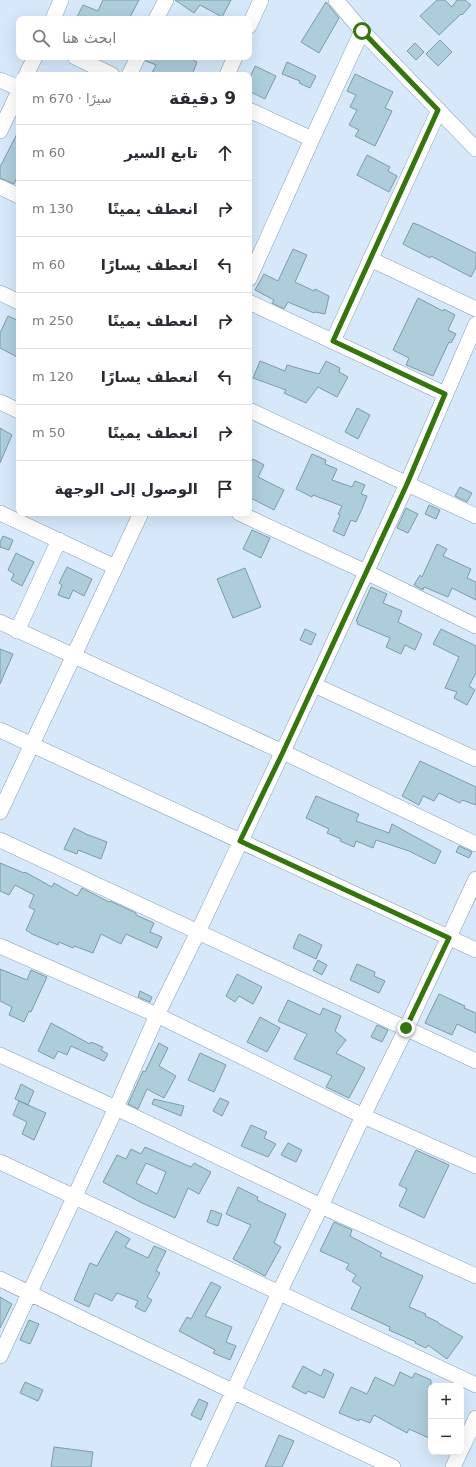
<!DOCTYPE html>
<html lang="ar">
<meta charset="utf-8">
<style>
body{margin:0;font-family:"DejaVu Sans",Vazirmatn,sans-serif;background:#f7f7f7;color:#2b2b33;direction:rtl}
.controls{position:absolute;right:12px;bottom:12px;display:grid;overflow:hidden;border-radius:8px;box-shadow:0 4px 16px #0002}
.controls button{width:36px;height:36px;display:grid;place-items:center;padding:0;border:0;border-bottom:1px solid #e1e1e2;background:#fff;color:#2b2b33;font:20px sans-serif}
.stop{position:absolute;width:12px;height:12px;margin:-9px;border:3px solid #35740e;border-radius:50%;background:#fff}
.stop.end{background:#35740e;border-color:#fff;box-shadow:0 1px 4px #0008}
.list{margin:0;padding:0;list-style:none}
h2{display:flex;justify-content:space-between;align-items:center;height:52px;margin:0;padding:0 16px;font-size:17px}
h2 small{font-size:13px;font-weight:400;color:#7c7c81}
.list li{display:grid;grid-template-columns:26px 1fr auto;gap:12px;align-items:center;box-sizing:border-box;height:56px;padding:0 16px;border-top:1px solid #e1e1e2}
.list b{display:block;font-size:15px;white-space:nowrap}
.list em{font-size:13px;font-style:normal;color:#7c7c81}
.icon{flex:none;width:22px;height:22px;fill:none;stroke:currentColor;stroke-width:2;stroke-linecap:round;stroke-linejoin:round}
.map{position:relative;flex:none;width:476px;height:1467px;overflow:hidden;direction:ltr}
.search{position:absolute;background:#fff;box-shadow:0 4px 16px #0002;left:16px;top:16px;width:236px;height:44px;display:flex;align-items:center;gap:10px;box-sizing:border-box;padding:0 14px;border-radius:8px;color:#7c7c81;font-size:15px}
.panel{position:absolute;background:#fff;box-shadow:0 4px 16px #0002;left:16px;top:72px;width:236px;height:444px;border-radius:8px;direction:rtl}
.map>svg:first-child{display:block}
.building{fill:#adcddb;stroke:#7c9ba9;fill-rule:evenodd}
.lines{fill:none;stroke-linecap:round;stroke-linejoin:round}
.minor-casing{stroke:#889db3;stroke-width:16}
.minor{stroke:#fff;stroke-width:15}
.route{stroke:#35740e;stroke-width:5}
</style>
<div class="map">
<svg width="476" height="1467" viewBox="0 0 476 1467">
<rect width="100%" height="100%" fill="#d6e8fa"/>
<path class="building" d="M103,0H139L129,19H76L83,5L98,11Z
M175,0H231L222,17L200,5L194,13Z
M437,0H445L452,7L457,0H465L471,5L462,15L461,14L439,35L420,16Z
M326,2L339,18L319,53L301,42Z
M440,40L452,52L438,66L426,54Z
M415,43L424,52L416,60L407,51Z
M147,57H195L193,60L197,62L192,75H151L156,65L146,61Z
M287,62L316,76L310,88L299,83L300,81L282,74Z
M255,66L276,76L265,99L249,91V80Z
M355,74L393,92L385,108L392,111L375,146L355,136L359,130L349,125L357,110L350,107L356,95L347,91Z
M19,130V173L14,184L0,178V167Z
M367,155L390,167L388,171L397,176L389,192L357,175Z
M413,223L419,225L476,253V267L471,277L431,256L430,258L403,244Z
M293,249L307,255L295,282L314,291L315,289L329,296L325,314L315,312L314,313L288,302L284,309L272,303L274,300L255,290L264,274L278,281Z
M418,298L443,311L444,309L455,315L448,330L456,334L451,343L449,342L433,376L406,365L409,358L393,350Z
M8,316L19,321V358L0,348V333Z
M260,361L285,371L287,365L319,374L326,361L340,368L339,372L348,377L337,397L318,387L306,403L284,393L286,390L253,378Z
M357,408L370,415L358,439L345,432Z
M0,428L12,435L0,463Z
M312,454L326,460L325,464L337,469L332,480L352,487L355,481L365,485L361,494L367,496L362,509L356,522L351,520L344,536L333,531L340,515L338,514L342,506L313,495L312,497L296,489Z
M253,459L264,465L258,477L284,490L274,510L249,497V466Z
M460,487L472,493L467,502L455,496Z
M429,505L440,510L436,519L425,514Z
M406,508L418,514L408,533L397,528Z
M252,530L270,538L261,558L243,549Z
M3,536L13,540L9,550L0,547V542Z
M437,544L447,549L443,556L471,569L467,578L476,582V600L452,588L448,597L424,587L423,590L414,585L420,575L422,577Z
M16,553L34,562L22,586L11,580L14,574L8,570Z
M67,567L92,579L84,596L73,590L69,599L58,595L62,585L59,583Z
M245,568L261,607L233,618L217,579Z
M371,587L387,594L383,603L402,611L398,622L422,634L415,650L405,645L401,654L386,647L390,638L357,624L358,622L356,621Z
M305,629L316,634L311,645L300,640Z
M441,629L476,646V673L469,686L475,690L467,705L454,698L457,692L445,688L459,657L433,644Z
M0,649L13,654L0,684Z
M420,761L476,787V805L462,800L460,803L439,793L434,801L423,796L419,805L402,796Z
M316,796L359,814L356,821L389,833L392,824L441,851L435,864L409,851L376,840L373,848L356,841L354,847L340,841L341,839L327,833L329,829L306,818Z
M74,828L86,834L107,842L101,859L78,850L77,854L64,849Z
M459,846L472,852L469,858L456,852Z
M0,863L24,873L25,872L52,887L54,883L77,896L82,888L109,902L110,901L136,913V915L154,923L150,932L162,937L157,948L126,934L121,944L101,934L93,953L74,946L73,948L59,942L58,945L32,934L26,930L35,910L29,907L34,895L15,885L9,895L0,891Z
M299,934L322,945L316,959L293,948Z
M318,960L327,965L322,975L313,970Z
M357,964L375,972L374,976L385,981L379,993L350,980Z
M0,969L27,980L31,970L47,977L31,1012L29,1011L24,1022L9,1015L12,1007L0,1001Z
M237,974L262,987L253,1004L239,996L235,1002L226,996Z
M140,991L152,997L150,1002L138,997Z
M439,994L465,1006L464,1008L476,1013V1033L457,1024L452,1035L425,1023Z
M288,1000L320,1015L323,1008L341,1016L335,1031L346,1040L336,1053L365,1068L349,1098L326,1087L332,1076L294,1059L307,1034L278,1021Z
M260,1017L280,1028L267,1052L247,1042Z
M51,1023L90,1044L91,1042L103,1047L101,1050L108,1054L104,1061L71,1046L67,1055L58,1051L54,1059L38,1051Z
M377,1025L388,1030L382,1042L371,1037Z
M159,1043L168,1048L159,1066L176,1076L164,1098L147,1089L138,1109L128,1104L143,1071L145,1072Z
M200,1053L226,1065L214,1092L188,1080Z
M21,1084L34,1091L28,1105L15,1099Z
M220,1098L229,1102L222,1116L213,1111Z
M154,1099L184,1106L181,1116L152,1104Z
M19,1101L46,1113L34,1140L22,1134L27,1122L13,1115Z
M251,1125L267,1132L264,1138L276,1144L268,1157L241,1146Z
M288,1143L302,1150L296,1162L281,1155Z
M145,1147L191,1167L194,1163L211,1172L199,1194L188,1188L175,1218L140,1202L103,1182L117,1155L126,1159L131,1149L141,1154ZM146,1163L166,1172L157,1194L136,1183Z
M416,1150L449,1165L424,1218L399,1206L407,1189L399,1185Z
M238,1187L258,1197L257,1200L286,1214L274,1243L281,1247L265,1276L233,1259L251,1225L226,1214Z
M211,1210L222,1214L218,1226L207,1222Z
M334,1222L352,1230L350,1236L382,1253L380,1256L423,1276L409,1307L426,1314L425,1316L438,1322V1323L463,1337L447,1359L428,1345L426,1348L415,1343L416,1342L389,1330L390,1327L351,1309L361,1287L352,1281L356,1275L346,1269L349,1264L320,1251Z
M116,1231L130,1239L125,1247L148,1258L154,1246L166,1251L156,1271L160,1273L147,1297L152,1300L145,1312L135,1307L138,1301L117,1293L112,1301L95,1293L89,1307L74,1300L90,1263L97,1266Z
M211,1282L221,1287L205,1316L232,1327L226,1342L236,1346L230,1360L213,1353L215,1350L179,1331L187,1317L191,1319Z
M0,1297L12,1304L0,1328Z
M29,1320L39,1324L30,1344L20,1340Z
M303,1366L321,1376L324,1369L334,1374L324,1398L308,1391L306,1394L292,1387Z
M400,1372L412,1378L415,1373L431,1380V1439L409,1429L407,1433L374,1415L370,1423L360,1419L359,1421L339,1413L351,1387L367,1394L375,1377L394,1386Z
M25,1382L43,1390L38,1401L20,1393Z
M199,1399L208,1403L201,1420L191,1415Z
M279,1435L294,1441L282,1467H265Z
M54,1447L93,1452L91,1467H51Z"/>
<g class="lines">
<defs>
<path id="minor" d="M336,0L362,31L476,149
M53,19L61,0
M156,19L166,0
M249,26L261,0
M75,57L112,75
M26,75L35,57
M129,75L138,57
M227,75L235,57
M0,80L19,88
M249,110L312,139
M0,131L19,91
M0,187L19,196
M370,259L476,309
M249,279L312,139L362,31
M0,293L19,302
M249,302L445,394
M333,341L439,110
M0,402L19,411
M249,410L476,516
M0,513L115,567
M239,513L366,572L476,626
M0,622L283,752L476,844
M17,631L59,540
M314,685L476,759
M0,730L476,950
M0,812L141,513
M0,840L476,1061
M0,946L157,1015L363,1116L476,1166
M0,1055L116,1108L321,1206L476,1276
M0,1162L476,1385
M0,1279L232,1391L393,1467
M0,1356L116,1108L157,1015L198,932L314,685L407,484L476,324
M461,1450L476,1418
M198,1467L279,1293L321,1206L363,1116L406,1029L476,879
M453,1467L460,1452"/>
</defs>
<use href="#minor" class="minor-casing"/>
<use href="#minor" class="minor"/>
</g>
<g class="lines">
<path class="route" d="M362,31L438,110L333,341L445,394L407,484L283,752L240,841L449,938L406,1028"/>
</g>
</svg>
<div class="controls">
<button>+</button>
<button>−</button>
</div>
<div class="stop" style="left:362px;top:31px"></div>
<div class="stop end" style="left:406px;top:1028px"></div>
<div class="search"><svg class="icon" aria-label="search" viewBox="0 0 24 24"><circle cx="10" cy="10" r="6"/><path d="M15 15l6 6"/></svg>ابحث هنا</div>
<section class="panel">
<h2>9 دقيقة<small>سيرًا · 670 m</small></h2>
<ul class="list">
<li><svg class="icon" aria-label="ahead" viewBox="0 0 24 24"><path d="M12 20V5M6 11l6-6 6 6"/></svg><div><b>تابع السير</b></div><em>60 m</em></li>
<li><svg class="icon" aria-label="right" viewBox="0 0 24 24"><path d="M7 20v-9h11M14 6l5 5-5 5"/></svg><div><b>انعطف يمينًا</b></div><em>130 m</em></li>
<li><svg class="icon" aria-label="left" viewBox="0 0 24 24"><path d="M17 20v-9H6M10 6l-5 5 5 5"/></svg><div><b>انعطف يسارًا</b></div><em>60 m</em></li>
<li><svg class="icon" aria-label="right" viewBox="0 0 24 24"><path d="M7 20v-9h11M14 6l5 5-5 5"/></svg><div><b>انعطف يمينًا</b></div><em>250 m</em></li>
<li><svg class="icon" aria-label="left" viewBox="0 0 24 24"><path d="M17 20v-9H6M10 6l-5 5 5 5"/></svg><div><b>انعطف يسارًا</b></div><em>120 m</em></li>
<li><svg class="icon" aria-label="right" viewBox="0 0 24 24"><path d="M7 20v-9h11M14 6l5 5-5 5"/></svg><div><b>انعطف يمينًا</b></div><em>50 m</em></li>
<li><svg class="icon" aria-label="arrive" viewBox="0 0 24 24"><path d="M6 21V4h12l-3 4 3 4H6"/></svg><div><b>الوصول إلى الوجهة</b></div></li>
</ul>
</section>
</div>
